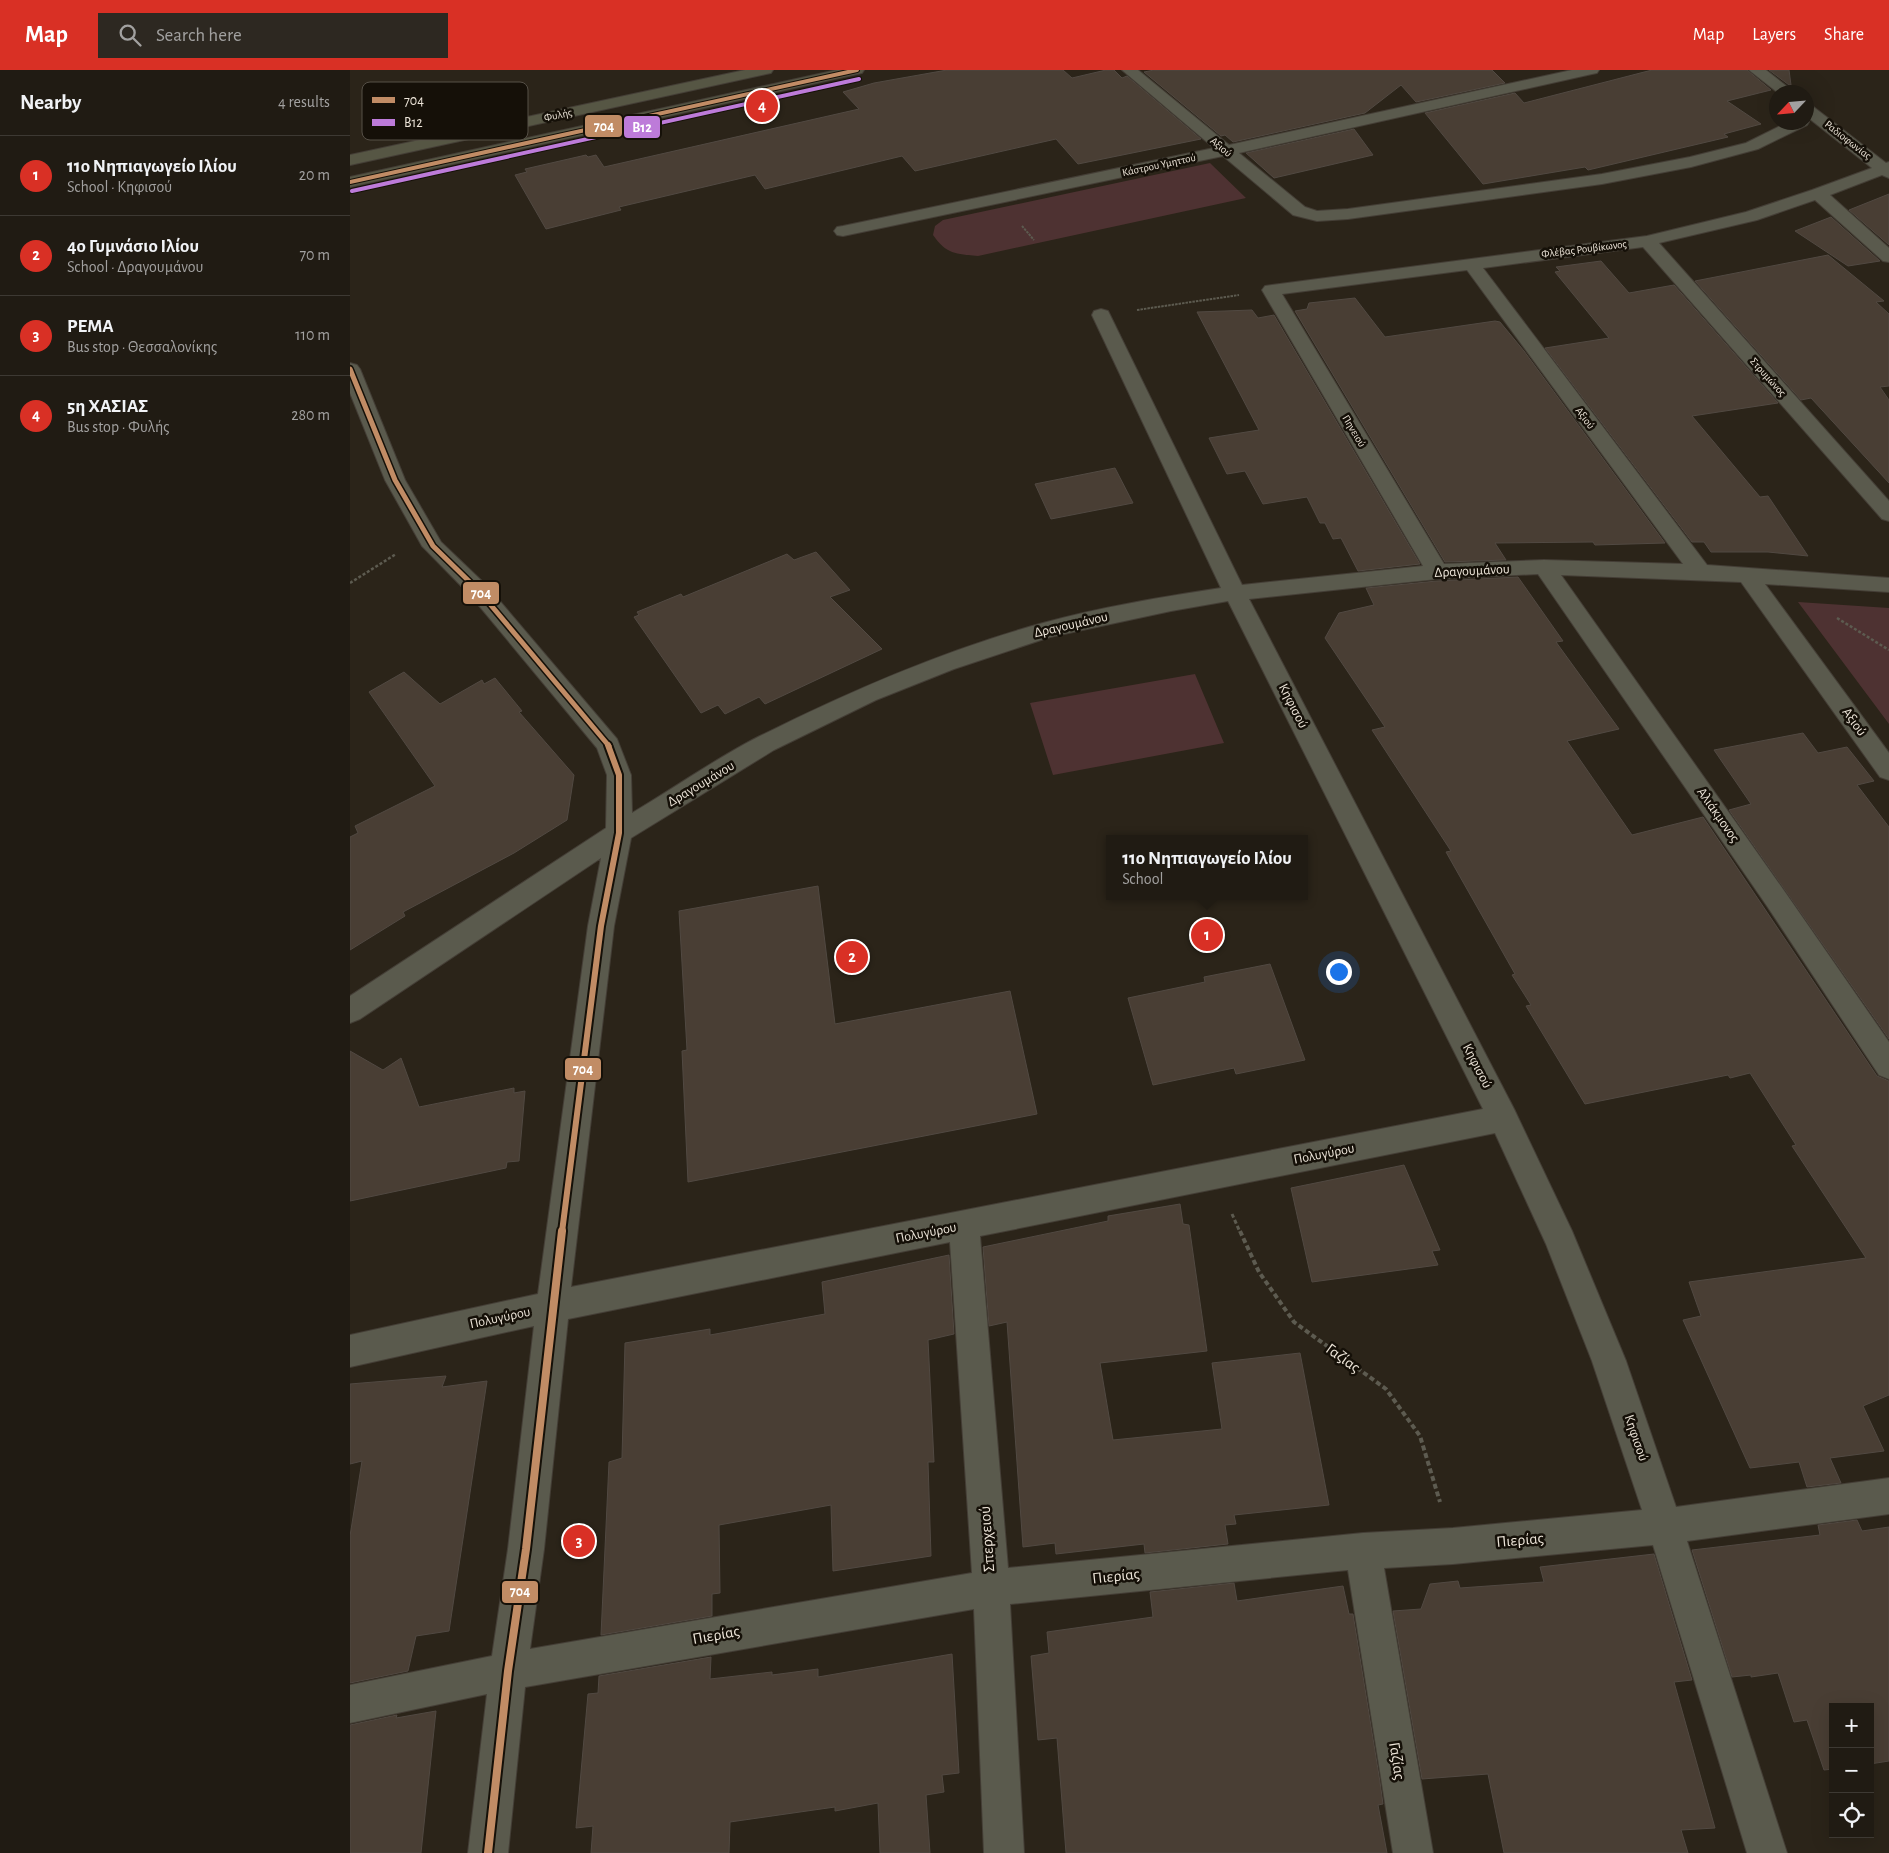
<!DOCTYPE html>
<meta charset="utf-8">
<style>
body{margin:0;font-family:"Alegreya Sans",sans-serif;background:#2d2821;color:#f1f3f6}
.controls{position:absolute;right:15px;bottom:15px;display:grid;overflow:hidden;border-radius:0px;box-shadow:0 5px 20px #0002}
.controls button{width:45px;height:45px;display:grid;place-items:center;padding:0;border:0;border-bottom:1px solid #3d3933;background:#201b13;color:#f1f3f6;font:25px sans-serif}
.compass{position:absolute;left:1419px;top:15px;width:45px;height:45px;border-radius:50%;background:#201b13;box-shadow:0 5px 20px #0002;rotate:244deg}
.you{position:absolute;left:988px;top:901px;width:18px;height:18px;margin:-12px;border:4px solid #fff;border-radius:50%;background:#1a73e8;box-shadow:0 0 0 8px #1a73e833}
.badge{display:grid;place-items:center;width:32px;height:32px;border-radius:50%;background:#d93025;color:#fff;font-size:16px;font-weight:700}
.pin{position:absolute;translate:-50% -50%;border:2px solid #fff;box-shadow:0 1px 5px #0006}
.popup{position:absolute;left:756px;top:765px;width:202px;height:65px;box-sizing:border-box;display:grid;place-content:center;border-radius:0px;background:#201b13;filter:drop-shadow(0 1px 4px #0005);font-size:16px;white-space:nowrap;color:#a2a1a0}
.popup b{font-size:19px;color:#f1f3f6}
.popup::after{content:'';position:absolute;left:50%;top:100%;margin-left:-10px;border:10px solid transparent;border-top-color:#201b13}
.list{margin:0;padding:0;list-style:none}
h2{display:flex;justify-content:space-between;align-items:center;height:65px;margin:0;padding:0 20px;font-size:21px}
h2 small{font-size:16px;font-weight:400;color:#a2a1a0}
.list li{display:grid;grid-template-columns:32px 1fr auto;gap:15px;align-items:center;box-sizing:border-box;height:80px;padding:0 20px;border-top:1px solid #3d3933}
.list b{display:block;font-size:19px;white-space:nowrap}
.list p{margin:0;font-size:16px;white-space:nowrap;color:#a2a1a0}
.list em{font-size:16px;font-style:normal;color:#a2a1a0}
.icon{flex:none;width:28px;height:28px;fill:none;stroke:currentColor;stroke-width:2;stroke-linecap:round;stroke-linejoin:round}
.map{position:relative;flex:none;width:1539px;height:1783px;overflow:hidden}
header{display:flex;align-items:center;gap:30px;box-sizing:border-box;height:70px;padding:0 25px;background:#d93025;color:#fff}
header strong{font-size:24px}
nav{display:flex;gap:28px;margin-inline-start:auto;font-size:18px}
.search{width:350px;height:45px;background:#2d2821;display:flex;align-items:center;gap:12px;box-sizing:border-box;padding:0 18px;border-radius:0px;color:#a2a1a0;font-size:19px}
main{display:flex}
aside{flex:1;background:#201b13}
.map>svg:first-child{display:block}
.green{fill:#4e3232}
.building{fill:#493e34;stroke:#514942}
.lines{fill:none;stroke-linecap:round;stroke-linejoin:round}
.minor-casing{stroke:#443e36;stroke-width:2}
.major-casing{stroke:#443e36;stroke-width:2}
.path-far3{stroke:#5d5b50;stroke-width:2;stroke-dasharray:2.5 1;stroke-linecap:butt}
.path-far2{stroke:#5d5b50;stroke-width:2.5;stroke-dasharray:3 2;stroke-linecap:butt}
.path-far1{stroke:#5d5b50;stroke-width:3;stroke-dasharray:4 2.5;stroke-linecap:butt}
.path{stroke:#5d5b50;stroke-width:4;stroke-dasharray:5 3;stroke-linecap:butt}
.minor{fill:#5a5a4d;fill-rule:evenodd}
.major{fill:#565644;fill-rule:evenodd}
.bus-1-far3-casing{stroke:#151008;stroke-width:6}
.bus-1-far2-casing{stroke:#151008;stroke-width:8}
.bus-1-far1-casing{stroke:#151008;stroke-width:10}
.bus-1-casing{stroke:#151008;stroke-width:12}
.bus-2-casing{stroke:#151008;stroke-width:6}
.bus-1-far3{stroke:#c18c65;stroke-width:4}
.bus-1-far2{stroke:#c18c65;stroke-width:5}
.bus-1-far1{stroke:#c18c65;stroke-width:6}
.bus-1{stroke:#c18c65;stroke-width:8}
.bus-2{stroke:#bd7bd9;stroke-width:4}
.labels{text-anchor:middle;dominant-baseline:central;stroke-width:5;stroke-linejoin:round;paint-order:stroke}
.far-street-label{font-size:11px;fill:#ede5d9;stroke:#151008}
.street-label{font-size:14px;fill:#ede5d9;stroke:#151008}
.near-street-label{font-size:16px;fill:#ede5d9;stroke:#151008}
.key{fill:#151008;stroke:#565047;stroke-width:1}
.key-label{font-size:14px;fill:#ede5d9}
.line-badge{stroke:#151008;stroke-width:2}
.badge-label{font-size:14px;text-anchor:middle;font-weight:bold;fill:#fff}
</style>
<header>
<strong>Map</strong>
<div class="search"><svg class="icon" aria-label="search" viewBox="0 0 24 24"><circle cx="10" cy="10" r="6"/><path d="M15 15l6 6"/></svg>Search here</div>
<nav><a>Map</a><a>Layers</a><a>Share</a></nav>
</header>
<main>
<aside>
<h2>Nearby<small>4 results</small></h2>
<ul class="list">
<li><span class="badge">1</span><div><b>11ο Νηπιαγωγείο Ιλίου</b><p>School · Κηφισού</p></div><em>20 m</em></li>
<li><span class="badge">2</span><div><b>4ο Γυμνάσιο Ιλίου</b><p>School · Δραγουμάνου</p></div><em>70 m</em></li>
<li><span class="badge">3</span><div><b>ΡΕΜΑ</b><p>Bus stop · Θεσσαλονίκης</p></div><em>110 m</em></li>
<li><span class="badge">4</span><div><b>5η ΧΑΣΙΑΣ</b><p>Bus stop · Φυλής</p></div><em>280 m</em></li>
</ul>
</aside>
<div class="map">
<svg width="1539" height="1783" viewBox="0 0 1539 1783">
<rect width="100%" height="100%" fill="#2b2419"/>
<path class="green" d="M860,93L896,128L628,186C606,184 596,184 583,165L585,156L593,150Z
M1448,532L1539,538V654Z
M845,604L874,673L703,705L680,633Z"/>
<path class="building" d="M597,0H713L722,8L756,0H764L772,8L777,6L851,69L728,94L706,69L565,101L552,86L415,119L405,105L269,137L271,140L196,159L165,105L177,102L175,99L236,85L238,87L246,85L254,97L509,39L493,22L524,13Z
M804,0H1142L1155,13L1066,32L1051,15L1015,43L883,72L875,65L871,66L794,2Z
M1302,0H1397L1421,20L1377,31L1411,54L1374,64L1378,67L1238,100L1235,97L1133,114L1075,43L1165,23L1174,33Z
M1419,0H1439L1441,15H1439Z
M1004,59L1023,85L924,108L896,83Z
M1539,124V175L1499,140Z
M1481,147L1530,191L1498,196L1445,161Z
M1478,185L1534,231L1526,232L1539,244V316L1530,317L1539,330V413L1461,328L1451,330L1345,211Z
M1251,191L1279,223L1324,215L1428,333L1342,346L1410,427L1418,426L1458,486L1418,482H1361L1354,472H1342L1195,278L1259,268L1205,202L1210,201L1206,197Z
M1005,228L1035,267L1145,251L1150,252L1174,281L1315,473L1245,475L1243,472L1145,473L1156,490L1095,492L945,241L957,239L959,233Z
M902,240L908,248L924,245L1070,494L1008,501L991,468L983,469L975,453H970L957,427L913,434L895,401L877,404L859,368L909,360L847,242Z
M765,398L783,433L701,449L685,414Z
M466,482L500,520L480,527L532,579L415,634L409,627L375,644L368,635L351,643L284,547L289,545L287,542L331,524L333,527L437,484L444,490Z
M1168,507L1213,571L1206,572L1269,659L1217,671L1282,765L1353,747L1527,1006L1539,1011V1325L1513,1336L1534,1381L1480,1388L1491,1413L1457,1417L1449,1392L1400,1398L1333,1250L1351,1246L1339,1212L1516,1188L1442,1076L1446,1075L1400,1003L1380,1008L1378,1005L1235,1034L1176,936L1181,935L1162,905L1165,904L1096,782L1101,781L1022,660L1035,657L975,568L989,543L1024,535L1016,518L1087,511Z
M54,602L90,634L132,610L134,614L145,608L172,641L169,642L224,705L217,750L164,783L53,842L55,846L0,880V767L8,763L5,756L85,716L19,622Z
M1453,663L1468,683L1497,677L1524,711L1507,715L1539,757V969L1379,740L1401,734L1364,680Z
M468,816L485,954L660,921L687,1044L338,1112L332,981L337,980L329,841Z
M920,894L955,990L886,1004L884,998L803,1015L778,928L855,912L854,907Z
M0,981L33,1000L51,988L69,1037L164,1018V1023L175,1021L169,1091L157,1092L156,1098L0,1131Z
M1054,1095L1090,1180L1082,1181L1088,1195L962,1212L941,1118Z
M830,1134L833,1154L839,1155L857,1281L750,1293L763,1370L872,1359L862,1293L950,1283L979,1435L884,1445L886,1454L875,1455L878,1474L795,1483L794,1474L706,1484L705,1473L673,1477L657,1252L639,1256L633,1177L758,1151V1146Z
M599,1185L604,1264L578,1270L584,1392H578L581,1486L483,1501L481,1435L369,1455L370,1523L362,1524V1546L251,1565L259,1392L272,1388L275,1273L360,1259V1265L475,1244L472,1212Z
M96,1306L92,1317L137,1311L99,1561L66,1566L58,1601L0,1613V1466L12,1391L0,1394V1314Z
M1507,1450L1512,1461L1539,1457V1691L1520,1694V1637H1483V1699L1474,1700L1457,1650L1444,1652L1428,1603L1401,1607V1605L1382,1607L1342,1480L1470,1465L1468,1455Z
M1304,1484L1342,1610L1324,1612L1365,1758L1331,1760L1338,1783H1154L1138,1704L1072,1709L1043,1541L1071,1539L1080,1514L1108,1511L1110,1518L1194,1512L1190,1497Z
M884,1513L887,1531L993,1516L999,1544H1003L1030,1712L1033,1734L1028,1735L1037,1783H716L707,1668L688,1670L681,1586L699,1583L697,1562L803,1547L800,1522Z
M602,1584L609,1703L592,1705L594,1722L576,1725L580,1783H530L528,1733L485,1741V1737L380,1752L379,1783H241L243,1756L226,1758L238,1624L248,1623L249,1606L361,1587L360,1609L422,1602V1605L468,1599V1607Z
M86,1641L71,1783H0V1655L47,1645L46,1648Z"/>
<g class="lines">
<defs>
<path id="minor" d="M772,0H788L879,75L1222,0H1249L1247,3L1242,4L889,83L955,137L967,141L998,139L1252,104L1340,87L1396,73L1438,52H1456V49L1459,52L1457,55L1408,79L1341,97L1252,114L998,149L967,151L943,145L873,86L493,166L487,165L484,161L487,157L493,156L864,78Z
M1399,0H1416L1444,22H1427Z
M1456,33L1461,35L1536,93L1539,92V108L1532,105L1480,125L1539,178V192L1533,191L1465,130L1407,150L1309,173L1539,431V451L1532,449L1293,177L1133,198L1357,495L1539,508V522L1415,514L1539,683V710L1530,707L1391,512L1211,505L1435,822L1539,972V1009L1529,1005L1417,836L1188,504L1087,509L899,529L1164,1039L1222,1161L1276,1291L1326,1437L1539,1408V1444L1337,1471L1437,1783H1397L1303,1475L1103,1494L1034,1498L1083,1783H1043L998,1500L660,1534L674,1783H634L624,1539L175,1617L158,1783H118L137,1624L0,1653V1615L142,1586L158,1479L184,1256L0,1297V1265L188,1224L238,856L251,788L10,949L0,953V926L256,758L257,705L247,678L121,526L72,476L35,410L0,323V293L7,295L10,299L55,410L91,472L137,516L267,669L281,705L282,743C324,718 365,689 408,667C500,621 594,580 693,553C751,537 812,527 871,518L742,245L744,241L751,239L758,241L760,245L892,515L1073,496L912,220L915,216L1297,166L1396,142L1462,120L1522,98L1456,46ZM1117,200L1333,494L1194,490L1094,494L932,224ZM878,531L1133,1039L221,1217L264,856L281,768L424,680L526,630L604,599L700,567L821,541ZM1145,1063L1196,1174L1242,1291L1292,1440L1103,1458L1013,1463L658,1498L630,1166ZM600,1172L622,1503L180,1579L194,1479L218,1249Z"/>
<path id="major" d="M395,0H423L421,3L416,4L0,95V85Z
M487,0H514L512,3L507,4L0,117V107Z"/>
</defs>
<use href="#minor" class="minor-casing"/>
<use href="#major" class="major-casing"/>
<path class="path-far3" d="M672,156L684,170
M787,240L889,225"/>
<path class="path-far2" d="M0,513L46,484
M1487,548L1539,580"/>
<path class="path-far1" d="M882,1144L890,1162"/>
<path class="path" d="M890,1161L909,1202L944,1252L1036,1319L1070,1366L1090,1432"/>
<use href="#minor" class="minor"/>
<use href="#major" class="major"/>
<defs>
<path id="bus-1-far3" d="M0,112L507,0"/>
<path id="bus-1-far2" d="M0,299L45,410L83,476L129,521L259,676"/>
<path id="bus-1-far1" d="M212,1162L251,856L269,763V705L258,675"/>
<path id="bus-1" d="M138,1783L158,1601L176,1479L212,1161"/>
<path id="bus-2" d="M2,121L509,9"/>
</defs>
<use href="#bus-1-far3" class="bus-1-far3-casing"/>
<use href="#bus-1-far2" class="bus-1-far2-casing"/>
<use href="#bus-1-far1" class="bus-1-far1-casing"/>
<use href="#bus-1" class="bus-1-casing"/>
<use href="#bus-2" class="bus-2-casing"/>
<use href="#bus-1-far3" class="bus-1-far3"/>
<use href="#bus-1-far2" class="bus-1-far2"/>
<use href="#bus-1-far1" class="bus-1-far1"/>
<use href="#bus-1" class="bus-1"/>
<use href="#bus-2" class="bus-2"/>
</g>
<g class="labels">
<g class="far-street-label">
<text transform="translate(208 45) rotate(-12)">Φυλής</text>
<text transform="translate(1498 70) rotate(38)">Ραδιοφωνίας</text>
<text transform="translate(871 77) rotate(40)">Αξιού</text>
<text transform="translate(809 95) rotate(-12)">Κάστρου Υμηττού</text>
<text transform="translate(1234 179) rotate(-7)">Φλέβας Ρουβίκωνος</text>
<text transform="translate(1418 307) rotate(48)">Στρυμώνος</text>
<text transform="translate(1235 348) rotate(53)">Αξιού</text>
<text transform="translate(1004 361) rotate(59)">Πηνειού</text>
</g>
<g class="street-label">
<text transform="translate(1122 501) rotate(-3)">Δραγουμάνου</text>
<text transform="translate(721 555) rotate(-13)">Δραγουμάνου</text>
<text transform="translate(943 636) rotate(63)">Κηφισού</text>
<text transform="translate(1504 652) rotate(54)">Αξιού</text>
<text transform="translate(351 714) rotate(-31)">Δραγουμάνου</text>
<text transform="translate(1368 745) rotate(55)">Αλιάκμονος</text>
<text transform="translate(1127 996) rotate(63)">Κηφισού</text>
<text transform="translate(974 1084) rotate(-11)">Πολυγύρου</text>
<text transform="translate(576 1163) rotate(-11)">Πολυγύρου</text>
<text transform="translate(150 1248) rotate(-12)">Πολυγύρου</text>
<text transform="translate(1286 1368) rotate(71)">Κηφισού</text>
</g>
<g class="near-street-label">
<text transform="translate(993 1288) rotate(36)">Γαζίας</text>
<text transform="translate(637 1469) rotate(-94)">Σπερχειού</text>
<text transform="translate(1170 1470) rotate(-5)">Πιερίας</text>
<text transform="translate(766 1506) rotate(-6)">Πιερίας</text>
<text transform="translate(366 1565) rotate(-10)">Πιερίας</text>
<text transform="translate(1047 1691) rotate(81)">Γαζίας</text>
</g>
</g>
<rect x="12" y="12" width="166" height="58" rx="8" class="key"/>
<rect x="22" y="27" width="23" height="6" fill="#c18c65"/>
<rect x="22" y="49" width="23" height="7" fill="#bd7bd9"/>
<g class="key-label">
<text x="54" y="35">704</text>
<text x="54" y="57">Β12</text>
</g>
<g class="line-badge">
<rect x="234" y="44" width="39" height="24" rx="5" fill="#c18c65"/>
<rect x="273" y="45" width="38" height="24" rx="5" fill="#bd7bd9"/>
<rect x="112" y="511" width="38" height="24" rx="5" fill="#c18c65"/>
<rect x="214" y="987" width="38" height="24" rx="5" fill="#c18c65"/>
<rect x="151" y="1510" width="38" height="24" rx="5" fill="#c18c65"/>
</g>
<g class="badge-label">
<text x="254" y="61">704</text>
<text x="292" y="62">Β12</text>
<text x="131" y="528">704</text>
<text x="233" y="1004">704</text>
<text x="170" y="1526">704</text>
</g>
</svg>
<div class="controls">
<button>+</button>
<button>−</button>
<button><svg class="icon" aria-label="locate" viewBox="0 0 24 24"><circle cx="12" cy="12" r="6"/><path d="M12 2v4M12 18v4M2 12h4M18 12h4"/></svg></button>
</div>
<svg class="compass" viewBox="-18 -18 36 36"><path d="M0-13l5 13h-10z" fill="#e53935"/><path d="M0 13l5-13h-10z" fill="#a2a1a0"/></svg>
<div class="you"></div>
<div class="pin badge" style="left:857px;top:865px">1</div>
<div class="popup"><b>11ο Νηπιαγωγείο Ιλίου</b>School</div>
<div class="pin badge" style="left:502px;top:887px">2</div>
<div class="pin badge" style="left:229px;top:1471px">3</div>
<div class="pin badge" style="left:412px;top:36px">4</div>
</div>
</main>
